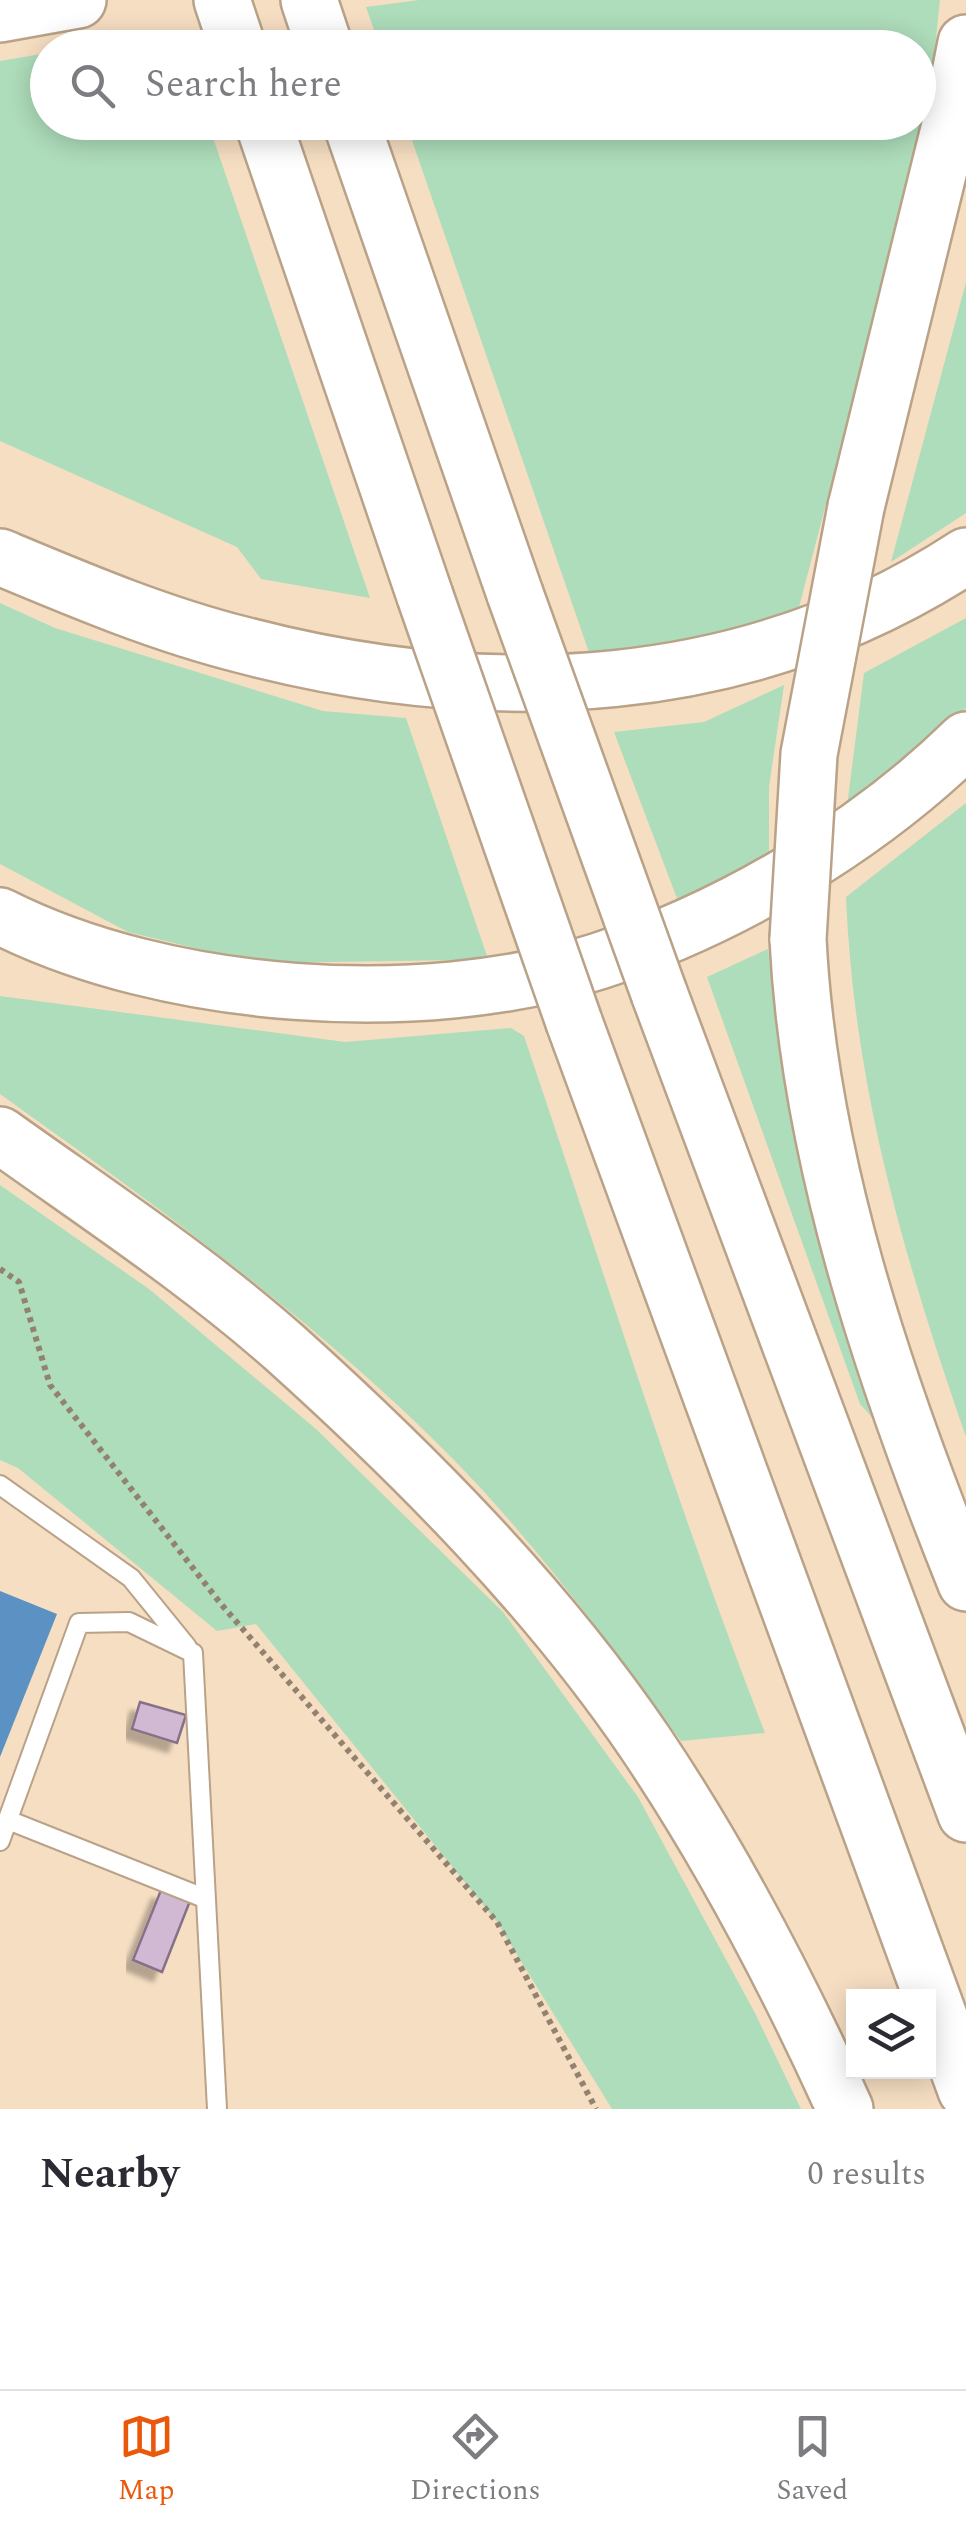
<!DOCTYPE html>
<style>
body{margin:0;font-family:Spectral,serif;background:#f7f7f7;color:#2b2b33}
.controls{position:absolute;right:30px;bottom:30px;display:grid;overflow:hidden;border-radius:0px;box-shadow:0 5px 25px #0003}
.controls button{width:90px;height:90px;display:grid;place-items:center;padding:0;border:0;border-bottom:2px solid #e1e1e2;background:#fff;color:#2b2b33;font:50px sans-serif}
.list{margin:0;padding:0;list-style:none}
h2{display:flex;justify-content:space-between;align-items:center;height:130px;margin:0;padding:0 40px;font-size:42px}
h2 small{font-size:32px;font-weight:400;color:#7c7c81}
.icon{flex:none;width:55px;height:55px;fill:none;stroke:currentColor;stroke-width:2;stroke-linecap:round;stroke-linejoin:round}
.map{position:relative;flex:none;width:966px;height:2109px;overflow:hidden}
.search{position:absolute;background:#fff;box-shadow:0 5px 25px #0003;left:30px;right:30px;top:30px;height:110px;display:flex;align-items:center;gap:25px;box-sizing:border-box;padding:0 35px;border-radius:55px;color:#7c7c81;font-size:38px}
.sheet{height:280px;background:#fff}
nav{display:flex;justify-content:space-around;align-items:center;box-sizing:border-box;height:140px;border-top:2px solid #e1e1e2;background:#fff;font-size:28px;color:#7c7c81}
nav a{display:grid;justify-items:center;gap:5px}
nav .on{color:#ea580c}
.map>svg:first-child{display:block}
.green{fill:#aeddbb}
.water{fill:#5b92c3}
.building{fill:#d1b9d3;stroke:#877189;stroke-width:2.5;filter:url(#shadow)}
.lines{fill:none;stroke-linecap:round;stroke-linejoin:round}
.service-casing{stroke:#b9a288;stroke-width:22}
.motorway-casing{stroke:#b9a288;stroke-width:60}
.path{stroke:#93826f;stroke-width:6;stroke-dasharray:5 5;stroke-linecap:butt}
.service{stroke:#fff;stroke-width:18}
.motorway{stroke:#fff;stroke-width:55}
.motorway-bridge-casing{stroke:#b9a288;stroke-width:60;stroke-linecap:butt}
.motorway-bridge{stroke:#fff;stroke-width:55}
</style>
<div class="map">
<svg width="966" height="2109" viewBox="0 0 966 2109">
<defs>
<filter id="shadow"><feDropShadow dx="-9" dy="9" stdDeviation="2.5" flood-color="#0004"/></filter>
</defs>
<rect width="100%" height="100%" fill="#f6dec2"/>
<path class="green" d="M419,0H940L928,113L797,615L593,664L406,123L918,122V48L380,47L366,7Z
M177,30L183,47H78Z
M47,53L48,122L208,123L370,598L261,579L237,547L0,441V61Z
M966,282V513L891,562Z
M0,603L55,628L323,711L406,718L487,956L462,960L257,963L128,932L0,864Z
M966,618V708L846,814L864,673Z
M784,685L769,787V856L678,901L614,732L704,722Z
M966,803V1437C904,1258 854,1088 846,897Z
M768,949L787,1097L835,1282L885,1432L860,1404L707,977Z
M0,996L345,1042L511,1028L524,1036C603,1269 676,1504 765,1733L681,1741C609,1643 538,1546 453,1459C317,1321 157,1206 0,1094Z
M0,1185L149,1289L316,1429L503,1612L638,1797L755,2013L801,2109H612L497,1922L256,1624L217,1631L18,1468L0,1460Z"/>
<path class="water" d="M0,1591L57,1614L0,1757Z"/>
<path class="building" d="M140,1702L186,1715L177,1743L132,1729Z
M161,1890L190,1901L162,1972L133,1960Z"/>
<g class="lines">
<defs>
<path id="service" d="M0,1485L131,1578L187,1647
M8,1820L204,1898
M0,1841L79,1623L129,1622L193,1653L217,2109"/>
<path id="motorway" d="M222,0L238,48
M309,0L325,48
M0,14L78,0
M263,122L425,596
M351,122L515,594
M856,507L949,129L966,43
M0,557C79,590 159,624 243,645C491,710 747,699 966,556
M0,916C166,1000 422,1018 599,961C731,918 867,837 966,740
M798,939C809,1159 884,1379 966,1583
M659,993L966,1814
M574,1022L966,2090
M0,1135C95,1203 197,1270 285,1348C416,1466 547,1598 646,1744C724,1860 788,1983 845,2109"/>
</defs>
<use href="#service" class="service-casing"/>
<use href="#motorway" class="motorway-casing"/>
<path class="path" d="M0,1269L19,1282L50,1385L221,1604L497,1922L596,2109"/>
<use href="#service" class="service"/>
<use href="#motorway" class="motorway"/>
<defs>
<path id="motorway-bridge" d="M515,594L659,993
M425,596L574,1022
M798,939L809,754L856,507"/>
</defs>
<use href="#motorway-bridge" class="motorway-bridge-casing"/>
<use href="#motorway-bridge" class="motorway-bridge"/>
</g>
</svg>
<div class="controls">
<button><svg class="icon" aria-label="layers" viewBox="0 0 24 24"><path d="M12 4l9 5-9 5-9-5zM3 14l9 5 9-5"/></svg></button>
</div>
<div class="search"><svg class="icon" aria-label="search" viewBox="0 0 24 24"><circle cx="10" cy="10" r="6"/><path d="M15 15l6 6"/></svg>Search here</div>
</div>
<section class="sheet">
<h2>Nearby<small>0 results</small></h2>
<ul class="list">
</ul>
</section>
<nav>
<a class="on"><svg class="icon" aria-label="map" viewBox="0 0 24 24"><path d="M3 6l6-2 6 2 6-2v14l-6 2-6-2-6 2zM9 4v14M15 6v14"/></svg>Map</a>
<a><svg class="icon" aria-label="directions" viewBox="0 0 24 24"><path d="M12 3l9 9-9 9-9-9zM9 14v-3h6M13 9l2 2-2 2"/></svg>Directions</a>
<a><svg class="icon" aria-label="saved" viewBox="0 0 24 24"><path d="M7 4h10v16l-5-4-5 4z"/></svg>Saved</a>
</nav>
